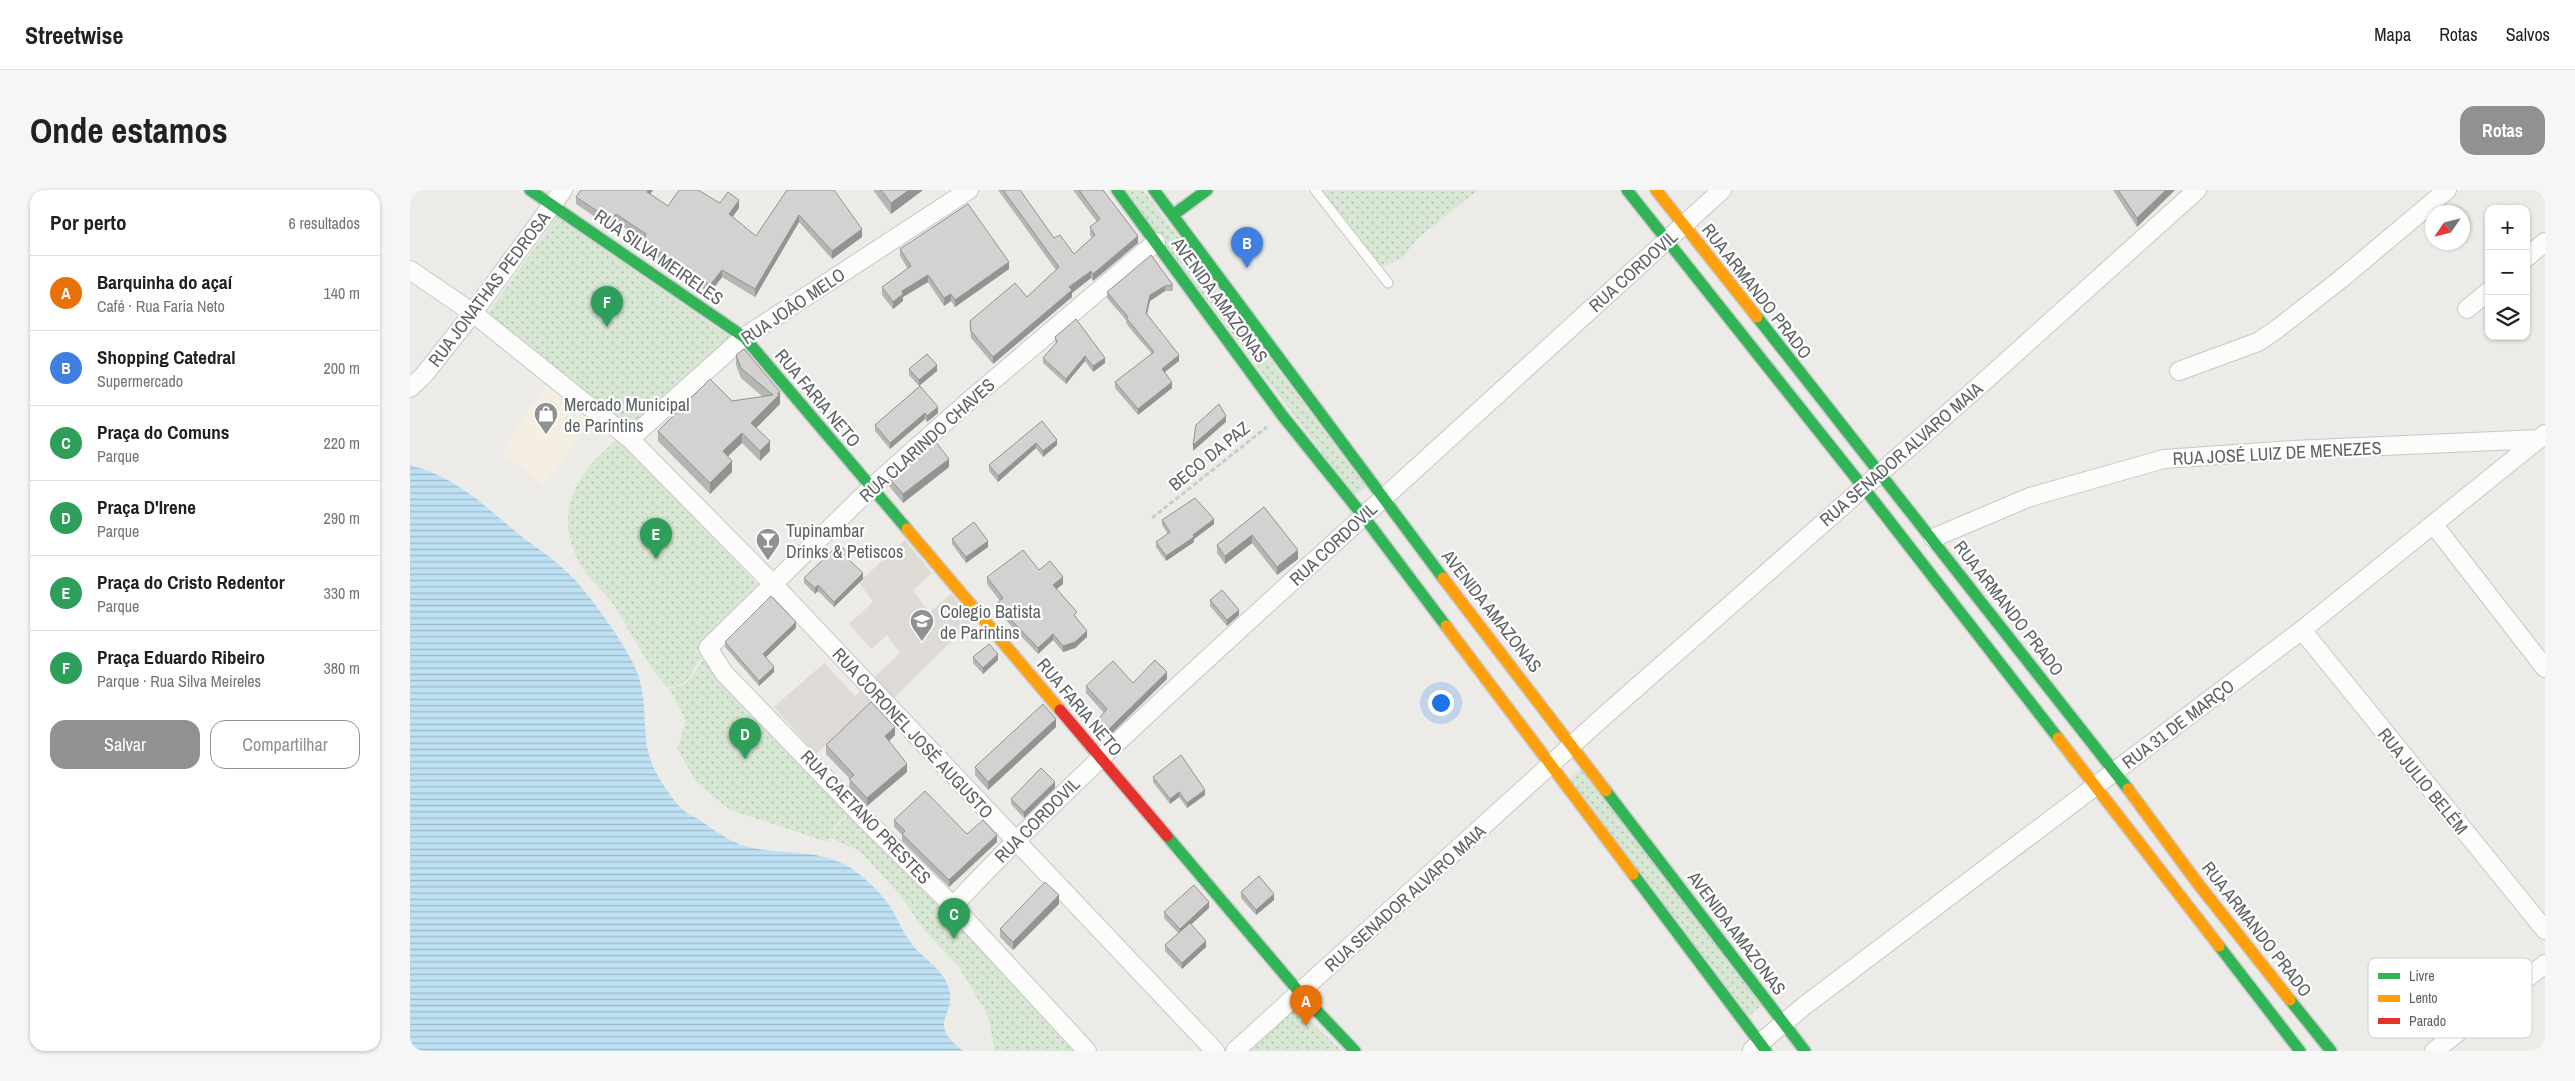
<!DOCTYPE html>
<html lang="pt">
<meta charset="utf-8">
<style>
body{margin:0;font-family:"Archivo Narrow",sans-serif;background:#f6f6f6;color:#202124}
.controls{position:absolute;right:15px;top:15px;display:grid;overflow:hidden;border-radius:10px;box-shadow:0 1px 4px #0004}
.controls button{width:45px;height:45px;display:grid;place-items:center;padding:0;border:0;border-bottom:1px solid #e0e0e0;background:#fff;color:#202124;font:25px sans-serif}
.compass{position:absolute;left:2015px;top:15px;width:45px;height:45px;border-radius:50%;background:#fff;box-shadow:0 1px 4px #0004;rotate:235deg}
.you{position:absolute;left:1030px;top:512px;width:18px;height:18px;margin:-12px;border:4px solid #fff;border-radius:50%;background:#1a73e8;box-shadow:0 0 0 8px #1a73e833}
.badge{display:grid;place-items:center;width:32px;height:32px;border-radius:50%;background:#8f9192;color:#fff;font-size:16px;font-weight:700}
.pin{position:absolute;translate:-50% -41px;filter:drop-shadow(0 1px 2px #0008)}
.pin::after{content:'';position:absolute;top:26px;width:18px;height:15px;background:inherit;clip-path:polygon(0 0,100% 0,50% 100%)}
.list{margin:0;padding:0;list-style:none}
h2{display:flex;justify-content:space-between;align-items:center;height:65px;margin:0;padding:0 20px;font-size:21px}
h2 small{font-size:16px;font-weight:400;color:#757577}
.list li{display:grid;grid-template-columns:32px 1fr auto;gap:15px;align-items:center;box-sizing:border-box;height:75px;padding:0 20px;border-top:1px solid #e0e0e0}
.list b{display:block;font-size:19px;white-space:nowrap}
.list p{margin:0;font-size:16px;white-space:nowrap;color:#757577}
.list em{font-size:16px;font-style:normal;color:#757577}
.actions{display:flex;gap:10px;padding:15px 20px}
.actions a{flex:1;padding:11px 0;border:1px solid #8f9192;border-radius:15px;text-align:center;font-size:18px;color:#8f9192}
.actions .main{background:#8f9192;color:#fff}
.icon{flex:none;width:28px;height:28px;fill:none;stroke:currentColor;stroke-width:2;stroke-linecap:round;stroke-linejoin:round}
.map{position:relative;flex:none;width:2135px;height:861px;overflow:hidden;border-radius:15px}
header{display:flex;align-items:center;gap:30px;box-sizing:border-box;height:70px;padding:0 25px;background:#fff;border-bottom:1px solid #e0e0e0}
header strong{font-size:24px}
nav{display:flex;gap:28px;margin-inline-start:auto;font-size:18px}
.intro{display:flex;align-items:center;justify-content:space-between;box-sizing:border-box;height:120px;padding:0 30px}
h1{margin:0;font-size:35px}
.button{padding:12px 22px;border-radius:15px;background:#8f9192;color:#fff;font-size:18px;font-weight:700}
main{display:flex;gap:30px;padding:0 30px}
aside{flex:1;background:#fff;border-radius:15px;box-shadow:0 1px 4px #0004}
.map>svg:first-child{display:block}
.commercial{fill:#f4efe2}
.education{fill:#dedbd7}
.green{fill:url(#green-dots)}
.water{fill:url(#water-rules)}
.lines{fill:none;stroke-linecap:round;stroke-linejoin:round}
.lane-casing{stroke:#c6c7c7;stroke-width:11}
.street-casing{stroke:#c6c7c7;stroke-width:20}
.fast-casing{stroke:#c9c9c9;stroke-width:14}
.slow-casing{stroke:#c9c9c9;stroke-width:14}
.jam-casing{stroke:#c9c9c9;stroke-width:14}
.path{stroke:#c9cdca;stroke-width:3;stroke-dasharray:5 2.5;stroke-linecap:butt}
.lane{stroke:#fcfcfb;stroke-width:9}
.street{stroke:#fcfcfb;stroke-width:18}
.fast{stroke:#30b455;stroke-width:11}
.slow{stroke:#ff9f0a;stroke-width:11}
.jam{stroke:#e5322d;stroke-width:11}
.wall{fill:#b5b5b3}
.shaded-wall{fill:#949392}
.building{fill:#d3d2d0;stroke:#949392}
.labels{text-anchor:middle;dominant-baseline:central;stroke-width:4.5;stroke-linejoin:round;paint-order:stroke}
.street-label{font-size:18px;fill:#5d6164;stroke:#fff}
.poi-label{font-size:18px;fill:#5d6164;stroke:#fff;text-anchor:start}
.key{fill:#fff;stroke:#ced0d0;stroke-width:1}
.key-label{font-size:14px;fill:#5d6164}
</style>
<header>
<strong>Streetwise</strong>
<nav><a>Mapa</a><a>Rotas</a><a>Salvos</a></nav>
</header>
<div class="intro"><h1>Onde estamos</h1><a class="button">Rotas</a></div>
<main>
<aside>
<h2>Por perto<small>6 resultados</small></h2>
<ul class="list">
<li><span class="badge" style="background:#e8710a">A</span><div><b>Barquinha do açaí</b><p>Café · Rua Faria Neto</p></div><em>140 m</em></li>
<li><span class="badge" style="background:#3f7fe0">B</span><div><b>Shopping Catedral</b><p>Supermercado</p></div><em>200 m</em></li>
<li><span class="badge" style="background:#2e9e5b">C</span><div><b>Praça do Comuns</b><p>Parque</p></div><em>220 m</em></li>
<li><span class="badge" style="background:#2e9e5b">D</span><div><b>Praça D'Irene</b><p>Parque</p></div><em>290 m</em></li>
<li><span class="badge" style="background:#2e9e5b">E</span><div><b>Praça do Cristo Redentor</b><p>Parque</p></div><em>330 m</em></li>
<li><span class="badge" style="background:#2e9e5b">F</span><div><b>Praça Eduardo Ribeiro</b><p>Parque · Rua Silva Meireles</p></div><em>380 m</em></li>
</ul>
<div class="actions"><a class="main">Salvar</a><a>Compartilhar</a></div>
</aside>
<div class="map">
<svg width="2135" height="861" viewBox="0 0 2135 861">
<defs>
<pattern id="green-dots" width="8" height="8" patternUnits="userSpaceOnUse" patternTransform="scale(1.25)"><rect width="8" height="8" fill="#d7e7d4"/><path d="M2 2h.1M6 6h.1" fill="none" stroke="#b2bfb0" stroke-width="1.8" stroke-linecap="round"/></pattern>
<pattern id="water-rules" width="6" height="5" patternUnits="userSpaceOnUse" patternTransform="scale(1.25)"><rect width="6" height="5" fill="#bee0f3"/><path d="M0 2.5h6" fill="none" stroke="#9eb9c8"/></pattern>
</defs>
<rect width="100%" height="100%" fill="#ecebe7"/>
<path class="commercial" d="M135,195L182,228L134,295L92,263Z"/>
<path class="education" d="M495,350L522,383L503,400L519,423L541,404L563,430L484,508L475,500L406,564L364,517L414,473L445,506L490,463L477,445L461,459L439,434L463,412L449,392Z"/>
<path class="green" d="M714,0H733L956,297L944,305Z
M905,0H1068L1008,48L992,68L967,79Z
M147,27L321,148L219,241L76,126Z
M209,248L353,400L287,473L278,490L267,496L257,497C235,473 221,441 203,414C194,402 182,392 173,379C140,324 165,284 209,248Z
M296,466L442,620L426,634L421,646L427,636L441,622L672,861H585L578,826L549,777L515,741L490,705L451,662L421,648L418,652L320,620L287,593L267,559L276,531L259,498C280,499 284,480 296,466Z
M1172,578L1352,815L1339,826L1159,588Z
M884,816L932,861H832Z"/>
<path class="water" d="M0,275C47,288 70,312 106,342C123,356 142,367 158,383C178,402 222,462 229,488C235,507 234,528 236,549C238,574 252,595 268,615C274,622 285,627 293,632C305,641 321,652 335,656C371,666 413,657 445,681C457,690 470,702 479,715C487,727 492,741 501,753C512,768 532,778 538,796C549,826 514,831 553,861H0Z"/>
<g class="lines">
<defs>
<path id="lane" d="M905,0L978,93"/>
<path id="street" d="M2116,68L2135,52
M0,80L63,123L220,249L363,394L805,861
M2057,119L2079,101
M1769,181L1848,152L1867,139L1931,89L2037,0
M0,198L13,186L63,123L153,0
M220,249L334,147L559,0
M2024,335L2135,478
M1523,348L1620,307L1754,269L1883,260L2130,249
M1892,440L2135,740
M543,716C653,599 772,492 890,384C1031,256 1172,128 1312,0
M1342,860L1394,816L1892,440L2135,244
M677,861L543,716L452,626L314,483L298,458L461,298L560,210L746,52
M825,861L1193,527L1578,188L1787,0
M2024,861L2135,774"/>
<path id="fast" d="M120,0L334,147L497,339
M707,0L872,225L954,327L1036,436
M744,0L1033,388
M1217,0L1453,297L1648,548
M763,25L797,0
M1347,127L1718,599
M1196,601L1395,861
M757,646L890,803L945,861
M1223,684L1356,861
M1809,756L1890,861
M1880,810L1921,861"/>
<path id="slow" d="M1246,0L1347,127
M497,339L650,520
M1033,388L1196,601
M1036,436L1223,684
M1648,548L1809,756
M1718,599L1789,695L1880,810"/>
<path id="jam" d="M650,520L757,646"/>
</defs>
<use href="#lane" class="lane-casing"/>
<use href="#street" class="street-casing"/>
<use href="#fast" class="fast-casing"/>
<use href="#slow" class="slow-casing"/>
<use href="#jam" class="jam-casing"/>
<path class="path" d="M742,328L857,237"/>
<use href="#lane" class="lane"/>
<use href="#street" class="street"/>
<use href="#fast" class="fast"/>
<use href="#slow" class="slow"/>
<use href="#jam" class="jam"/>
</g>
<path class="wall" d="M171,0H243L240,4L258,16L310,13L329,18L322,27L346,46L377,0L452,47L422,69L389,32L345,107L312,87L300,103L233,59V50L206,32L201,38L166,14V7Z
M463,0H513L481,24Z
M588,0H610L644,48L664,64L682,48L680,45V37L687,32L663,0H693L728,53L683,91L681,88L662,103V107L583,174L561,148L560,138V131L617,107L646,80Z
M1703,0H1765L1727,37Z
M490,59L599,79L545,117L541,111L534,116L518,92L493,107V111L483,119L472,105V97L498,79L490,66Z
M763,95V101H755L740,111L737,124L769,171L755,182L762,198L728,225L705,198V192L742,164L723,142L716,133V130L697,108V102Z
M645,147L695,173L683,182L675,171L656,194L633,173V168L646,154Z
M326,165L370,204V214L346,238L360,261L350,271L332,253L318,266L322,282L300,304L248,251V241L322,211L353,207L331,188L326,175Z
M499,179L527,181L509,196L499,185Z
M510,196L528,223L517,232L515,229L480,259L465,241V235Z
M632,231L647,255L633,267L626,258L588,292L579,281V275Z
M539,277L493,313L479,296V288Z
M854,317L888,369L867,385L842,353L815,374L807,363V355Z
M752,330L804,334L784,349V352L756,371L746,357V352L758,344L752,335Z
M542,349L578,357L556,373L542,354Z
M440,371L453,389L424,417L408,401L405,404L394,393V388Z
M629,380L653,394L646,399L667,428L677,447L665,458L653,462L643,450L628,464L586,420V414L590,411L577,394V387Z
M800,410L829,425L817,436L800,416Z
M386,438L356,467L364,482L349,496L315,457V452Z
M563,467L588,470L573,484L563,473Z
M757,489L697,548L687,538V531L694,523L676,503V496L723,493Z
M646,537L578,600L565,585V577Z
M485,545L479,551L497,582L457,616L439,597L440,589L416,564V555Z
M743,587L795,605L777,618L769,607L760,614L743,592Z
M645,598L614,628L601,614V609Z
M484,630L557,644L587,652L539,697L492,651V645L484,637Z
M831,702L864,710L846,725L831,708Z
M649,714L603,760L590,747V739Z
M799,718L781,734L796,757L772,779L755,761V755L768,743L754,728V722Z"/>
<path class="shaded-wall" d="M238,0H243L237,9V2Z
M499,0H513L481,24V13Z
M1756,0H1765L1727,37V28Z
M329,10V18L319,32V24Z
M206,24V32L201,38V30Z
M389,25V32L345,107V99Z
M452,39V47L422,69V61Z
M728,46V53L683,91V84Z
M599,72V79L545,117V110Z
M312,80V87L300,103V95Z
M681,81V88L662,103V107L583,174V167L659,97Z
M518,85V92L493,107V111L483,119V112L492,101Z
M755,96V101L740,111L736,128V123L740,105Z
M541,104V111L534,116V108Z
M769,165V171L752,184V179Z
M675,166V171L656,194V189Z
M695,168V173L683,182V176Z
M527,175V181L509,196V190Z
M762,192V198L728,225V219Z
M370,202V214L341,243V233Z
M528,217V223L517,232V226Z
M515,223V229L480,259V253Z
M816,226V232L783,261V255Z
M332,243V253L313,271V261Z
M647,250V255L633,267V261Z
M360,251V261L350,271V261Z
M626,253V258L588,292V286Z
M539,269V277L493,313V304Z
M322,271V282L300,304V293Z
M804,329V334L784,349V352L756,371V366Z
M842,345V353L815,374V366Z
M578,351V357L556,373V367Z
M888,360V369L867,385V377Z
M453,383V389L424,417V412Z
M653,387V394L643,402V395Z
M408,395V401L405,404V398Z
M829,420V425L817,436V430Z
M386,432V438L353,470V464Z
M677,441V447L665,458L653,462V456Z
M643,444V450L628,464V458Z
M588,464V470L573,484V478Z
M364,477V482L349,496V491Z
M757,482V489L697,548V541Z
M646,529V537L578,600V592Z
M485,537V545L475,555V546Z
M497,574V582L457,616V608Z
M645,592V598L614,628V622Z
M795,600V605L777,618V613Z
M769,602V607L760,614V609Z
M587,645V652L539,697V690Z
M864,704V710L846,725V720Z
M649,705V714L603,760V752Z
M799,712V718L770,745V739Z
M796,751V757L772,779V773Z"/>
<path class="building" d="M171,0H238L237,2L258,16L269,0H288L310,13L318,2L329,10L319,24L346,46L377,0H424L452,39L422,61L389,25L345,99L312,80L300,95L233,51L236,44L206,24L201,30L166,7Z
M471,0H499L481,13Z
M593,0H610L644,48L650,45L664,64L685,45L680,37L690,29L669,0H693L728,46L683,84L681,81L659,97L662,100L583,167L561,141L560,131L605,93L617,107L649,77Z
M1708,0H1756L1727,28Z
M558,14L599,72L545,110L541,104L534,108L518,85L492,101L493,104L483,112L472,97L501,76L490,59Z
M741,65L763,95L755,96L740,105L736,123L769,165L752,179L762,192L728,219L705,192L744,162L723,136L716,128L718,127L697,102Z
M666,129L695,168L683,176L675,166L656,189L633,168L647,152L645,147Z
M334,159L370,202L367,204H370L341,233L360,251L350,261L332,243L313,261L322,271L300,293L248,241L300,189L322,211L363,205L331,178L326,165Z
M517,164L527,175L509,190L499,179Z
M510,196L528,217L517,226L515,223L480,253L465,235Z
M809,214L816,226L783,255L786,235Z
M632,231L647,250L633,261L626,253L588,286L579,275Z
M525,251L539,269L493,304L479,288Z
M785,308L804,329L783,345L784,347L756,366L746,352L760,342L752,330Z
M854,317L888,360L867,377L842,345L815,366L807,355Z
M564,332L578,351L556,367L542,349Z
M429,354L440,365L437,368L453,383L424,412L408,395L405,398L394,388Z
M613,360L629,380L640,371L653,387L643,395L667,422L664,425L677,441L665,452L653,456L643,444L628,458L586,414L593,408L577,387Z
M812,400L829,420L817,430L800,410Z
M361,406L386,432L353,464L364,477L349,491L315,452Z
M579,454L588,464L573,478L563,467Z
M745,470L757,482L697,541L687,531L697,519L676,496L703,471L723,493Z
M461,512L485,537L475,546L497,574L457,608L439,589L444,585L416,555Z
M633,514L646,529L578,592L565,577Z
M771,565L795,600L777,613L769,602L760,609L743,587Z
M631,578L645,592L614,622L601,609Z
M515,601L557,644L573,630L587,645L539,690L492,644L495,641L484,630Z
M849,686L864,704L846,720L831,702Z
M635,692L649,705L603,752L590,739Z
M784,695L799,712L770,739L754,722Z
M780,733L796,751L772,773L755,755Z"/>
<defs>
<symbol id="shop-pin" viewBox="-11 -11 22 30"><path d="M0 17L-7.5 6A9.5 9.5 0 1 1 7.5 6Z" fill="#8f9192" stroke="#fff"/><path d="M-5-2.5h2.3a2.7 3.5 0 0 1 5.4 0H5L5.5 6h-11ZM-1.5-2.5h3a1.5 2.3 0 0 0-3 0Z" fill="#fff"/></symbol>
<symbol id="bar-pin" viewBox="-11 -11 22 30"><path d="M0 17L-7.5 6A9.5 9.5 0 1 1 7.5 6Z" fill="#8f9192" stroke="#fff"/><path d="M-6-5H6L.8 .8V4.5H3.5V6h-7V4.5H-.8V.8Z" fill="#fff"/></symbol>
<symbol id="school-pin" viewBox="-11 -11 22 30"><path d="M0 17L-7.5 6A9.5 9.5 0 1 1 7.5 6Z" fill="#8f9192" stroke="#fff"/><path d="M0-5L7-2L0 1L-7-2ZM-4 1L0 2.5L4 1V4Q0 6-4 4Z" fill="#fff"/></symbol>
</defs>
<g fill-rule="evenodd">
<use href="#shop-pin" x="122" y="210" width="28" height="38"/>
<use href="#bar-pin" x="344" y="336" width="28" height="38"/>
<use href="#school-pin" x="498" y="417" width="28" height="38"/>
</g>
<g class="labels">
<g class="street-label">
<text transform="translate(249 67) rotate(35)">RUA SILVA MEIRELES</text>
<text transform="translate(1223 81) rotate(-42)">RUA CORDOVIL</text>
<text transform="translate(79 99) rotate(-53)">RUA JONATHAS PEDROSA</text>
<text transform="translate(1347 101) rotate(52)">RUA ARMANDO PRADO</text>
<text transform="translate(810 110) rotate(54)">AVENIDA AMAZONAS</text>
<text transform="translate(383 116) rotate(-34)">RUA JOÃO MELO</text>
<text transform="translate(408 208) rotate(50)">RUA FARIA NETO</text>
<text transform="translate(517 250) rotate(-42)">RUA CLARINDO CHAVES</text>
<text transform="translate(1867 263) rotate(-3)">RUA JOSÉ LUIZ DE MENEZES</text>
<text transform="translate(1491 264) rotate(-41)">RUA SENADOR ALVARO MAIA</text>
<text transform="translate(799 266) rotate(-39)">BECO DA PAZ</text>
<text transform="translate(923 354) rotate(-43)">RUA CORDOVIL</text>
<text transform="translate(1599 418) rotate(52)">RUA ARMANDO PRADO</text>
<text transform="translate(1082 421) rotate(52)">AVENIDA AMAZONAS</text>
<text transform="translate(670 517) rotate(50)">RUA FARIA NETO</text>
<text transform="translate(1768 534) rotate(-37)">RUA 31 DE MARÇO</text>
<text transform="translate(503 543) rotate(47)">RUA CORONEL JOSÉ AUGUSTO</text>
<text transform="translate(2013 591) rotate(51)">RUA JULIO BELÉM</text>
<text transform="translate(456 627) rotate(46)">RUA CAETANO PRESTES</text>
<text transform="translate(627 630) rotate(-45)">RUA CORDOVIL</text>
<text transform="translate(995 708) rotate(-42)">RUA SENADOR ALVARO MAIA</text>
<text transform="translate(1847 739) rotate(52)">RUA ARMANDO PRADO</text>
<text transform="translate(1327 743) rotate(53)">AVENIDA AMAZONAS</text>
</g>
<g class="poi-label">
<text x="154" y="214">Mercado Municipal<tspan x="154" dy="21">de Parintins</tspan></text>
<text x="376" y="340">Tupinambar<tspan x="376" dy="21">Drinks &amp; Petiscos</tspan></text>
<text x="530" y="421">Colegio Batista<tspan x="530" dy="21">de Parintins</tspan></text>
</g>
</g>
<rect x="1958" y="768" width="164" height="80" rx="8" class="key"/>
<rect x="1968" y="783" width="22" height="6" fill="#30b455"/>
<rect x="1968" y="805" width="22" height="7" fill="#ff9f0a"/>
<rect x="1968" y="828" width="22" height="6" fill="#e5322d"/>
<g class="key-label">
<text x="1999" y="791">Livre</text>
<text x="1999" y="813">Lento</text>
<text x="1999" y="836">Parado</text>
</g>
</svg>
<div class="controls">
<button>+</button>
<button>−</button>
<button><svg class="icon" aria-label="layers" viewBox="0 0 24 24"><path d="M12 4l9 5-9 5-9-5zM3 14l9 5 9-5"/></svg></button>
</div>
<svg class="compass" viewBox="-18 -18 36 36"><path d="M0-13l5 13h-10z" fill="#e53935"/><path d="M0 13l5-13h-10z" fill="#757577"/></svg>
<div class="you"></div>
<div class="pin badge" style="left:896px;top:836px;background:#e8710a">A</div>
<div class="pin badge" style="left:837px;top:78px;background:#3f7fe0">B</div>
<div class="pin badge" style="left:544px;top:749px;background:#2e9e5b">C</div>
<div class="pin badge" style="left:335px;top:569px;background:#2e9e5b">D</div>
<div class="pin badge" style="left:246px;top:369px;background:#2e9e5b">E</div>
<div class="pin badge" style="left:197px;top:137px;background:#2e9e5b">F</div>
</div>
</main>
